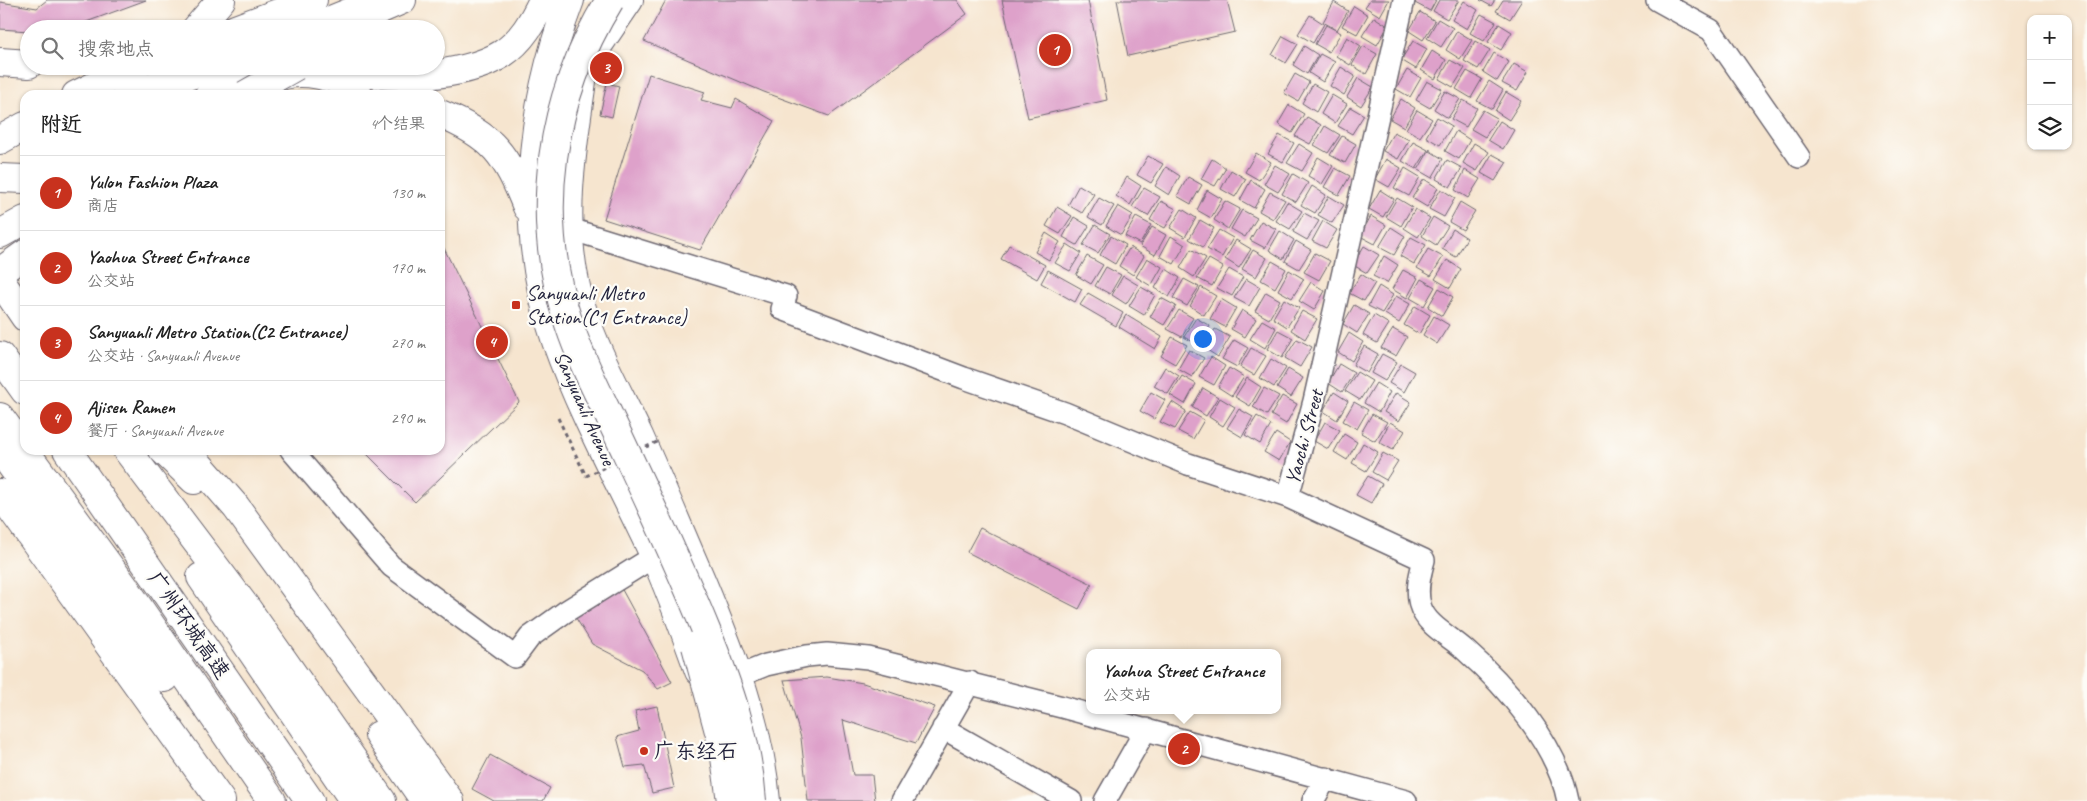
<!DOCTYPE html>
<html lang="zh">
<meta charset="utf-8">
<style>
body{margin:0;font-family:Caveat,"LXGW WenKai TC",sans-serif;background:#f6f6f6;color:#222}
.controls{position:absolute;right:15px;top:15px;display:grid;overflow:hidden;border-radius:10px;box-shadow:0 1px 4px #0004}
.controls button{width:45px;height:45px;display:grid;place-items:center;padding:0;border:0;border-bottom:1px solid #e0e0e0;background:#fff;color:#222;font:25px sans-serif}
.you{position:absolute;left:1202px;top:338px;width:18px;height:18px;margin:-12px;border:4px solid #fff;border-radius:50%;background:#1a73e8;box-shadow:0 0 0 8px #1a73e833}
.badge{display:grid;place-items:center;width:32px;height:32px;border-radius:50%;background:#c8321e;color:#fff;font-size:16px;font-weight:700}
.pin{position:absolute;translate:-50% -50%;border:2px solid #fff;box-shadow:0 1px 5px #0006}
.popup{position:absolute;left:1086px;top:649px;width:195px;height:65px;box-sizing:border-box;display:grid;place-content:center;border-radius:10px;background:#fff;filter:drop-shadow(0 1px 4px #0005);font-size:16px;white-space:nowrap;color:#767676}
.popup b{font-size:19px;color:#222}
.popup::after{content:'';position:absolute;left:50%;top:100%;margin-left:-10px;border:10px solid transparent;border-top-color:#fff}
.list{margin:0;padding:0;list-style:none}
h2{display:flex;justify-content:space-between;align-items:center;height:65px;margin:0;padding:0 20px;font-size:21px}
h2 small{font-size:16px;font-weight:400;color:#767676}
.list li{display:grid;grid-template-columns:32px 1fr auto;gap:15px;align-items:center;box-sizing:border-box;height:75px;padding:0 20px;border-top:1px solid #e0e0e0}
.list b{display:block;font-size:19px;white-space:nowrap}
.list p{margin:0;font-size:16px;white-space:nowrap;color:#767676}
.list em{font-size:16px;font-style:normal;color:#767676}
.icon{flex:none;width:28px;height:28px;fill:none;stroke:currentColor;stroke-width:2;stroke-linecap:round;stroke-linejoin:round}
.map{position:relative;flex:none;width:2087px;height:801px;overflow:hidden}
.search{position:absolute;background:#fff;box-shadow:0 1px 4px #0004;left:20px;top:20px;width:425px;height:55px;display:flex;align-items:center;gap:12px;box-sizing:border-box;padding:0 18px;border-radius:28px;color:#767676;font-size:19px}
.panel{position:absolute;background:#fff;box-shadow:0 1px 4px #0004;left:20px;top:90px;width:425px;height:365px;border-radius:15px}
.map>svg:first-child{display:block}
.building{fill:#dea1ca}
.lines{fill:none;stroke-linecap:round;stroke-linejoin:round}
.minor-casing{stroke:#6c666f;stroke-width:24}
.major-casing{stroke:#6c666f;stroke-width:30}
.highway-casing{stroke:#6c666f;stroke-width:30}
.path{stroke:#6c666f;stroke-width:3;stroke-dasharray:4 4;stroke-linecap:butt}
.minor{stroke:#fff;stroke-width:21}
.major{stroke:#fff;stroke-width:28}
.highway{stroke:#fff;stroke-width:28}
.highway-bridge-casing{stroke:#6c666f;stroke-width:30;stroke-linecap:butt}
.path-bridge{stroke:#6c666f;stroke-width:3;stroke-dasharray:4 4;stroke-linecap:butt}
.highway-bridge{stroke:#fff;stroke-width:28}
.poi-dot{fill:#c8321e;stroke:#fdfcf7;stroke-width:2}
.labels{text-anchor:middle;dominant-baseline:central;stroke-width:4.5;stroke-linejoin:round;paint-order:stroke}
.poi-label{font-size:21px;fill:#22223b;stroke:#fdfcf7;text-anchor:start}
.street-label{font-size:21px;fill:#22223b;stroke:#fdfcf7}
</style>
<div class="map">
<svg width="2087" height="801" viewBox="0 0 2087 801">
<rect width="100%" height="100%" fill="#fdfcf7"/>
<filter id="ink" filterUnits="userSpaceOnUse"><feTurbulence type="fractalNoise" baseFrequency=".02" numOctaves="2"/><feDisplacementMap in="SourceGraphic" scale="10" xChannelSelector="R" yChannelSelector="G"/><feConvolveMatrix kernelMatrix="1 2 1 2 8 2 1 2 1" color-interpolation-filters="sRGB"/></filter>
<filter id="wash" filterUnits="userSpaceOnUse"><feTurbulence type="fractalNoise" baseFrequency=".0096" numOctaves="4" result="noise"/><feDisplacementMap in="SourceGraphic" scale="20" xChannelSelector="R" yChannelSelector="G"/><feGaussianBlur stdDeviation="1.12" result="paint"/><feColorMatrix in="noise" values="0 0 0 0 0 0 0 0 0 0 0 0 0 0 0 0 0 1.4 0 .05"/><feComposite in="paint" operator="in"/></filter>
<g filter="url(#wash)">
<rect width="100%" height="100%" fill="#f6e5cf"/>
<g id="blocks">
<path class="building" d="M47,0H146L70,28L29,29V31L0,29V2L37,8Z
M666,0H957L967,14L829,116L764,92L644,41Z
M1002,0H1088L1107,100L1028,118Z
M1117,0H1227L1235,32L1128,56Z
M1370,0H1389L1380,16L1365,7Z
M1417,0H1436L1430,11L1415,3Z
M1439,0H1459L1447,19L1433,11Z
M1480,0H1495L1491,6Z
M1503,0H1522L1510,19L1496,11Z
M1464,1L1478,10L1467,29L1452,20Z
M1334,2L1348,11L1337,30L1323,22Z
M1354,6L1368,15L1357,34L1342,26Z
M1420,12L1435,21L1423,40L1409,31Z
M1481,14L1496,22L1484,41L1470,33Z
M1310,15L1324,24L1313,43L1298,34Z
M1374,17L1388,26L1377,45L1362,36Z
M1438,19L1453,28L1441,47L1427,38Z
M1499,24L1512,32L1501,50L1488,42Z
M1326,25L1341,33L1329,52L1315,44Z
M1457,31L1472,40L1460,59L1446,50Z
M1283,36L1298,44L1286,63L1272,55Z
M1347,37L1361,46L1350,65L1336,56Z
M1413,41L1427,49L1416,69L1401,60Z
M1475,41L1490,50L1478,69L1464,61Z
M1304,46L1318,55L1307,74L1293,65Z
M1363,46L1377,54L1366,74L1352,65Z
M1432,51L1446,60L1435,79L1421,70Z
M1494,53L1509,62L1497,81L1483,72Z
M1320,54L1335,62L1323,82L1309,73Z
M1450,60L1465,68L1453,87L1439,79Z
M1514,64L1528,72L1517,91L1502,83Z
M1341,67L1355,76L1344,95L1330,86Z
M1407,70L1421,78L1410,97L1396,89Z
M1467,71L1482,79L1471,98L1456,89Z
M649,74L705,92L701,100L732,108L736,99L774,121L700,250L604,219Z
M1295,74L1309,82L1298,101L1284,93Z
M1358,78L1373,87L1361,106L1347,97Z
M1427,81L1442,89L1430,108L1416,100Z
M1489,81L1503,90L1492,109L1477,101Z
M607,83L619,86L612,117L600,114Z
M1313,84L1327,92L1316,112L1302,103Z
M1445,91L1460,99L1448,118L1434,109Z
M1506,92L1521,101L1509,120L1495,111Z
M1332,95L1347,104L1335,123L1321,114Z
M1401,99L1415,108L1404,127L1390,119Z
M1463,100L1477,108L1466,127L1451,119Z
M1289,105L1304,114L1292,133L1278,124Z
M1350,107L1364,115L1352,134L1338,126Z
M1417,110L1432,119L1420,137L1406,129Z
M1483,110L1497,118L1485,137L1471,129Z
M1307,117L1321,125L1310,144L1295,136Z
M1437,117L1452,126L1440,145L1426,137Z
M1500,121L1514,130L1503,149L1488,140Z
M1325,126L1340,135L1328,153L1314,145Z
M1456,131L1470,140L1459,159L1445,151Z
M1394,132L1409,140L1398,159L1383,151Z
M1279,135L1294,143L1283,162L1268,154Z
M1342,136L1356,144L1345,163L1330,155Z
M1413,142L1428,150L1416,169L1402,161Z
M1474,143L1489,152L1477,171L1463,163Z
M1299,144L1313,153L1302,171L1287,163Z
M1430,149V151L1443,159L1432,178L1418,170Z
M1256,153L1271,162L1259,180L1245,172Z
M1492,154L1507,162L1495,181L1481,173Z
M1148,156L1163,164L1151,183L1137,175Z
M1318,157L1333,166L1322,184L1308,176Z
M1212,159L1226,168L1215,186L1201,179Z
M1386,159L1401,168L1389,187L1375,179Z
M1447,160L1462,168L1450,187L1436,179Z
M1275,165L1290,174L1278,192L1264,184Z
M1166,167L1180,176L1169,195L1155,186Z
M1335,168L1350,176L1339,195L1324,187Z
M1405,168L1420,177L1409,196L1394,188Z
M1231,170L1246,179L1235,197L1221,189Z
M1465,170L1480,179L1468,198L1455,190Z
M1293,174L1308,183L1296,202L1282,194Z
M1127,177L1141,186L1130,205L1116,196Z
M1188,177L1202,185L1191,204L1177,196Z
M1424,179L1438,188L1427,207L1412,198Z
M1251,180L1265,189L1254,208L1240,200Z
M1079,185L1094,194L1082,213L1068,205Z
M1312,186L1326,195L1315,213L1301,205Z
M1144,188L1160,197L1148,216L1132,207Z
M1441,189L1455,198L1444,217L1429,209Z
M1207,190L1222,199L1211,218L1197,210Z
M1380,190L1394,199L1383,217L1369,209Z
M1270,192L1285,200L1273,219L1259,211Z
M1329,196L1344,205L1332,223L1318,215Z
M1099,198L1114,206L1102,225L1088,217Z
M1397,198L1412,207L1401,226L1386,217Z
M1161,201L1176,209L1165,228L1150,220Z
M1225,201L1240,209L1228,229L1214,220Z
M1287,202L1302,211L1290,229L1276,221Z
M1460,202L1475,211L1463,230L1449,222Z
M1118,206L1133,215L1121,235L1106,226Z
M1057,207L1072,216L1060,234L1046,226Z
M1182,209L1196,218L1185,237L1170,228Z
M1415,209L1430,218L1418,237L1404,228Z
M1242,210L1257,218L1245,237L1231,229Z
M1304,213L1319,221L1307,240L1293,232Z
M1371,216L1386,225L1375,244L1360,236Z
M1074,217L1089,226L1077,245L1063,237Z
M1136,217L1151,225L1140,244L1125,236Z
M1433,217L1448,226L1436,245L1422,236Z
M1200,220L1214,228L1203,247L1189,239Z
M1261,221L1276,229L1265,248L1250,240Z
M1323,221L1337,230L1326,248L1312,241Z
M1095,225L1110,234L1098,253L1083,245Z
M1152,227L1166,235L1155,255L1140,246Z
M1391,227L1405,236L1394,255L1379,247Z
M1453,229L1467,238L1456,257L1442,249Z
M1219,230L1233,238L1222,257L1207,249Z
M1280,231L1294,240L1283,259L1269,250Z
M1046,233L1060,242L1049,260L1035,252Z
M1111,236L1126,245L1115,264L1100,255Z
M1171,236L1185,245L1174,264L1160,256Z
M1411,237L1426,245L1414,264L1400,256Z
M440,240L519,402L415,502L363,450H440Z
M1236,240L1251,249L1239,268L1225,259Z
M1296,241L1311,250L1299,269L1285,261Z
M1067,244L1081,253L1070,271L1055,263Z
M1009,245L1045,265L1037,279L1001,259Z
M1364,246L1379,255L1367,273L1353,265Z
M1130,247L1144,256L1133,275L1119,266Z
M1191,249L1206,258L1194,277L1180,268Z
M1428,249L1443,257L1431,276L1417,268Z
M1253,250L1267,258L1256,277L1242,269Z
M1315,253L1330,261L1319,280L1304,272Z
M1087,256L1103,265L1091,284L1076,275Z
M1384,256L1398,265L1387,283L1373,276Z
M1147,258L1162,267L1151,286L1136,277Z
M1209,259L1223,267L1212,286L1197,278Z
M1447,260L1461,269L1450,288L1435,279Z
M1272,261L1286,269L1275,288L1261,280Z
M1106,267L1121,275L1110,294L1095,286Z
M1166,269L1180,278L1169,297L1155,288Z
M1229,269L1243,277L1232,296L1217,288Z
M1048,270L1082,289L1075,302L1041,283Z
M1289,270L1304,279L1292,298L1278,290Z
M1403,270L1418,278L1407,298L1392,289Z
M1361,274L1375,283L1364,301L1349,293Z
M1123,276L1138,285L1126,304L1112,295Z
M1184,279L1199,287L1187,306L1173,298Z
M1246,279L1260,287L1249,306L1234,298Z
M1421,279L1435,287L1424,306L1410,298Z
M1311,282L1325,291L1314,310L1299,301Z
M1379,286L1393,295L1382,313L1368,306Z
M1141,287L1155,295L1144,315L1129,306Z
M1201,287L1216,296L1204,315L1190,306Z
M1439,288L1453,297L1442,316L1428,307Z
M1266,292L1280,300L1269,319L1255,311Z
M1088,293L1123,313L1116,326L1080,305Z
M1396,296L1410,304L1399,323L1385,314Z
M1161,298L1176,306L1164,325L1150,317Z
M1221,299L1236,308L1225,327L1210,319Z
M1284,299L1299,308L1287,327L1273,318Z
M1354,305L1369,314L1357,333L1343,324Z
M1415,306L1430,315L1419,334L1404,325Z
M1179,310L1193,318L1182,337L1167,329Z
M1242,310L1256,319L1245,337L1231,329Z
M1302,311L1317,319L1305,339L1291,330Z
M1126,315L1162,337L1155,349L1119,327Z
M1374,315L1389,324L1377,343L1363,335Z
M1434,316L1449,325L1437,344L1423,335Z
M1196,318L1210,326L1199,345L1184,337Z
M1262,320L1276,328L1265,348L1250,339Z
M1215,329L1230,337L1218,357L1204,348Z
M1393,329L1407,337L1396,356L1381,348Z
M1278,330L1293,338L1282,358L1267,349Z
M1349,333L1363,342L1352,361L1338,352Z
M1172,337L1187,345L1175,364L1161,356Z
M1297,339L1312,347L1300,367L1285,358Z
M1234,340L1248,348L1237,367L1222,359Z
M1364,346L1378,354L1367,373L1353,365Z
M1251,348L1266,356L1254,375L1240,367Z
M1189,350L1204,358L1192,377L1178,369Z
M1382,354L1397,362L1385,381L1371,373Z
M1211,357L1225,366L1214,385L1199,377Z
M1271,359L1286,368L1274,387L1260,378Z
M1339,364L1354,373L1342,392L1328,383Z
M1401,364L1415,372L1404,392L1389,383Z
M1165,367L1179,376L1168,394L1154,386Z
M1229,368L1244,377L1232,396L1218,387Z
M1288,369L1303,378L1291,397L1277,388Z
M1357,372L1372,381L1360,400L1345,391Z
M1182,376L1196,384L1185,404L1170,395Z
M1247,378L1261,387L1250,406L1235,397Z
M1376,383L1390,392L1379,412L1364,403Z
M1203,388L1218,397L1206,416L1192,407Z
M1264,388L1279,396L1267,415L1253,407Z
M1151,392L1165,400L1154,419L1140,411Z
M1334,392L1348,401L1337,420L1323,411Z
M1396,393L1411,402L1399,421L1384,412Z
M1282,396L1297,404L1286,424L1271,415Z
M1220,398L1235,407L1223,426L1209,417Z
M1172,402L1186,411L1175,429L1160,422Z
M1354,402L1368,410L1357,429L1343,421Z
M1239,409L1253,417L1242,437L1227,428Z
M1190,412L1204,420L1193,439L1178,431Z
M1372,414L1387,422L1375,441L1361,433Z
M1257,416L1271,425L1260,444L1245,435Z
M1325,422L1340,430L1328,449L1314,441Z
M1390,422L1405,431L1393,450L1379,442Z
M1276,433L1290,442L1279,461L1264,452Z
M1344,434L1357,442L1347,460L1334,452Z
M1363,443L1378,452L1366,471L1352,463Z
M1383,453L1398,461L1386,480L1372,472Z
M1368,476L1382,484L1371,503L1356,495Z
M980,528L1092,584L1079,609L967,552Z
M620,586L672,682L658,689L642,670L592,644L574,615Z
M827,677L863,683L935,707L916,743L843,720L853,775H872L875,801H808L801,738L784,680Z
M657,706L674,788L652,793L644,765L625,767L617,737L639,731L635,711Z
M490,755L550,788L543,801H494L472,789Z"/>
</g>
</g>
<g filter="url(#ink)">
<use href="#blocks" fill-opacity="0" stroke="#6c666f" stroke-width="1"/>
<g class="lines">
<defs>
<path id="minor" d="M1404,0L1314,401L1288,497L1424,560C1420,574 1416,590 1420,605C1426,626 1450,636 1465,650C1507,687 1557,744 1568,801
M1657,0L1711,30L1799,157
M567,228L786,296L782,309L964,378L1065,413L1188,464L1288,497
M291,450L391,566L515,657L530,637L565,612L655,556
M724,679L739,676L766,665L807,656L827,654L868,658L1062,707L1406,801
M943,728L1071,801
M902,801L970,682
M1105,801L1146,729
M1313,801L1326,778"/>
<path id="major" d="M570,0C529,108 517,230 556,341C582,415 621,484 654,555C671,592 685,632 699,671
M196,29L221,0
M235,29L313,0
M309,29L358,9
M593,53L629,0
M0,62L29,64
M339,66C380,83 464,78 502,54C522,41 533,21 543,0
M584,67C574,140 559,213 576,287C588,339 616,387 639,436C661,485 681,534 702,582C731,652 760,725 766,801
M271,80C300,65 328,77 357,86
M76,95L136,66
M127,95C156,82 188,78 217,66
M440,114C494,136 506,155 527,207
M0,140L25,126
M0,272L25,254
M0,493L221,801"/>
<path id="highway" d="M335,29L402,0
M209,95L261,66
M0,234L25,220
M0,280L25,317
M0,356L25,391
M0,417L126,589L272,801
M0,450L165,678
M67,450L310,801
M127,450L248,610L382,801
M163,450L194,480
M186,450L236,507L450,801
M201,577L354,801
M379,735L425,801"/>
</defs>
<use href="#minor" class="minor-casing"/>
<use href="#major" class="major-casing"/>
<use href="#highway" class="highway-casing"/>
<path class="path" d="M558,418L586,476"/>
<use href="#minor" class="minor"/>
<use href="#major" class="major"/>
<use href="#highway" class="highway"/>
<defs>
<path id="highway-bridge" d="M610,0C550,97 532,215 569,324C582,364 602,400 619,437C649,501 679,564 705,628C728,684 748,740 752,801
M245,95L296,66
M0,178L25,179
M696,646L724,750L731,801"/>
</defs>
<use href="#highway-bridge" class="highway-bridge-casing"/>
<path class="path-bridge" d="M646,447L657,442
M586,476L609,465"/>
<use href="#highway-bridge" class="highway-bridge"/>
</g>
</g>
<g class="poi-dot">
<rect x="511" y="300" width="10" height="10" rx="2.5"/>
<circle cx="644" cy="751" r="5"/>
</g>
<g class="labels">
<g class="poi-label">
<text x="526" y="293">Sanyuanli Metro<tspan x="526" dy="24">Station(C1 Entrance)</tspan></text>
<text x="654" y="751">广东经石</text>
</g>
<g class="street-label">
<text transform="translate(585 408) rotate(66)">Sanyuanli Avenue</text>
<text transform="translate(1304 437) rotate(-75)">Yaochi Street</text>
<text transform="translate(189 625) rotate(55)">广州环城高速</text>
</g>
</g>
</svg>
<div class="controls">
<button>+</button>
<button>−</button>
<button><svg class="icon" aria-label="layers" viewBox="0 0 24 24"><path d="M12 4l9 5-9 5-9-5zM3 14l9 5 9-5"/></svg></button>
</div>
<div class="you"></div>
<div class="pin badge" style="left:1055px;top:50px">1</div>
<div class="pin badge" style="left:1184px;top:749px">2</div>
<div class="popup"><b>Yaohua Street Entrance</b>公交站</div>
<div class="pin badge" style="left:606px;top:68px">3</div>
<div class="pin badge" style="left:492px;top:342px">4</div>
<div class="search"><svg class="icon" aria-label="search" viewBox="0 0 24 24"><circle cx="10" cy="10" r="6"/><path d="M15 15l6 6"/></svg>搜索地点</div>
<section class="panel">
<h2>附近<small>4个结果</small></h2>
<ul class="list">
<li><span class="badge">1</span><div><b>Yulon Fashion Plaza</b><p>商店</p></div><em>130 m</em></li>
<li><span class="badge">2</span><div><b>Yaohua Street Entrance</b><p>公交站</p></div><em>170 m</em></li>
<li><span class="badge">3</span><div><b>Sanyuanli Metro Station(C2 Entrance)</b><p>公交站 · Sanyuanli Avenue</p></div><em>270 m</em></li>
<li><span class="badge">4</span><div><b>Ajisen Ramen</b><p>餐厅 · Sanyuanli Avenue</p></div><em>290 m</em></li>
</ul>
</section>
</div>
